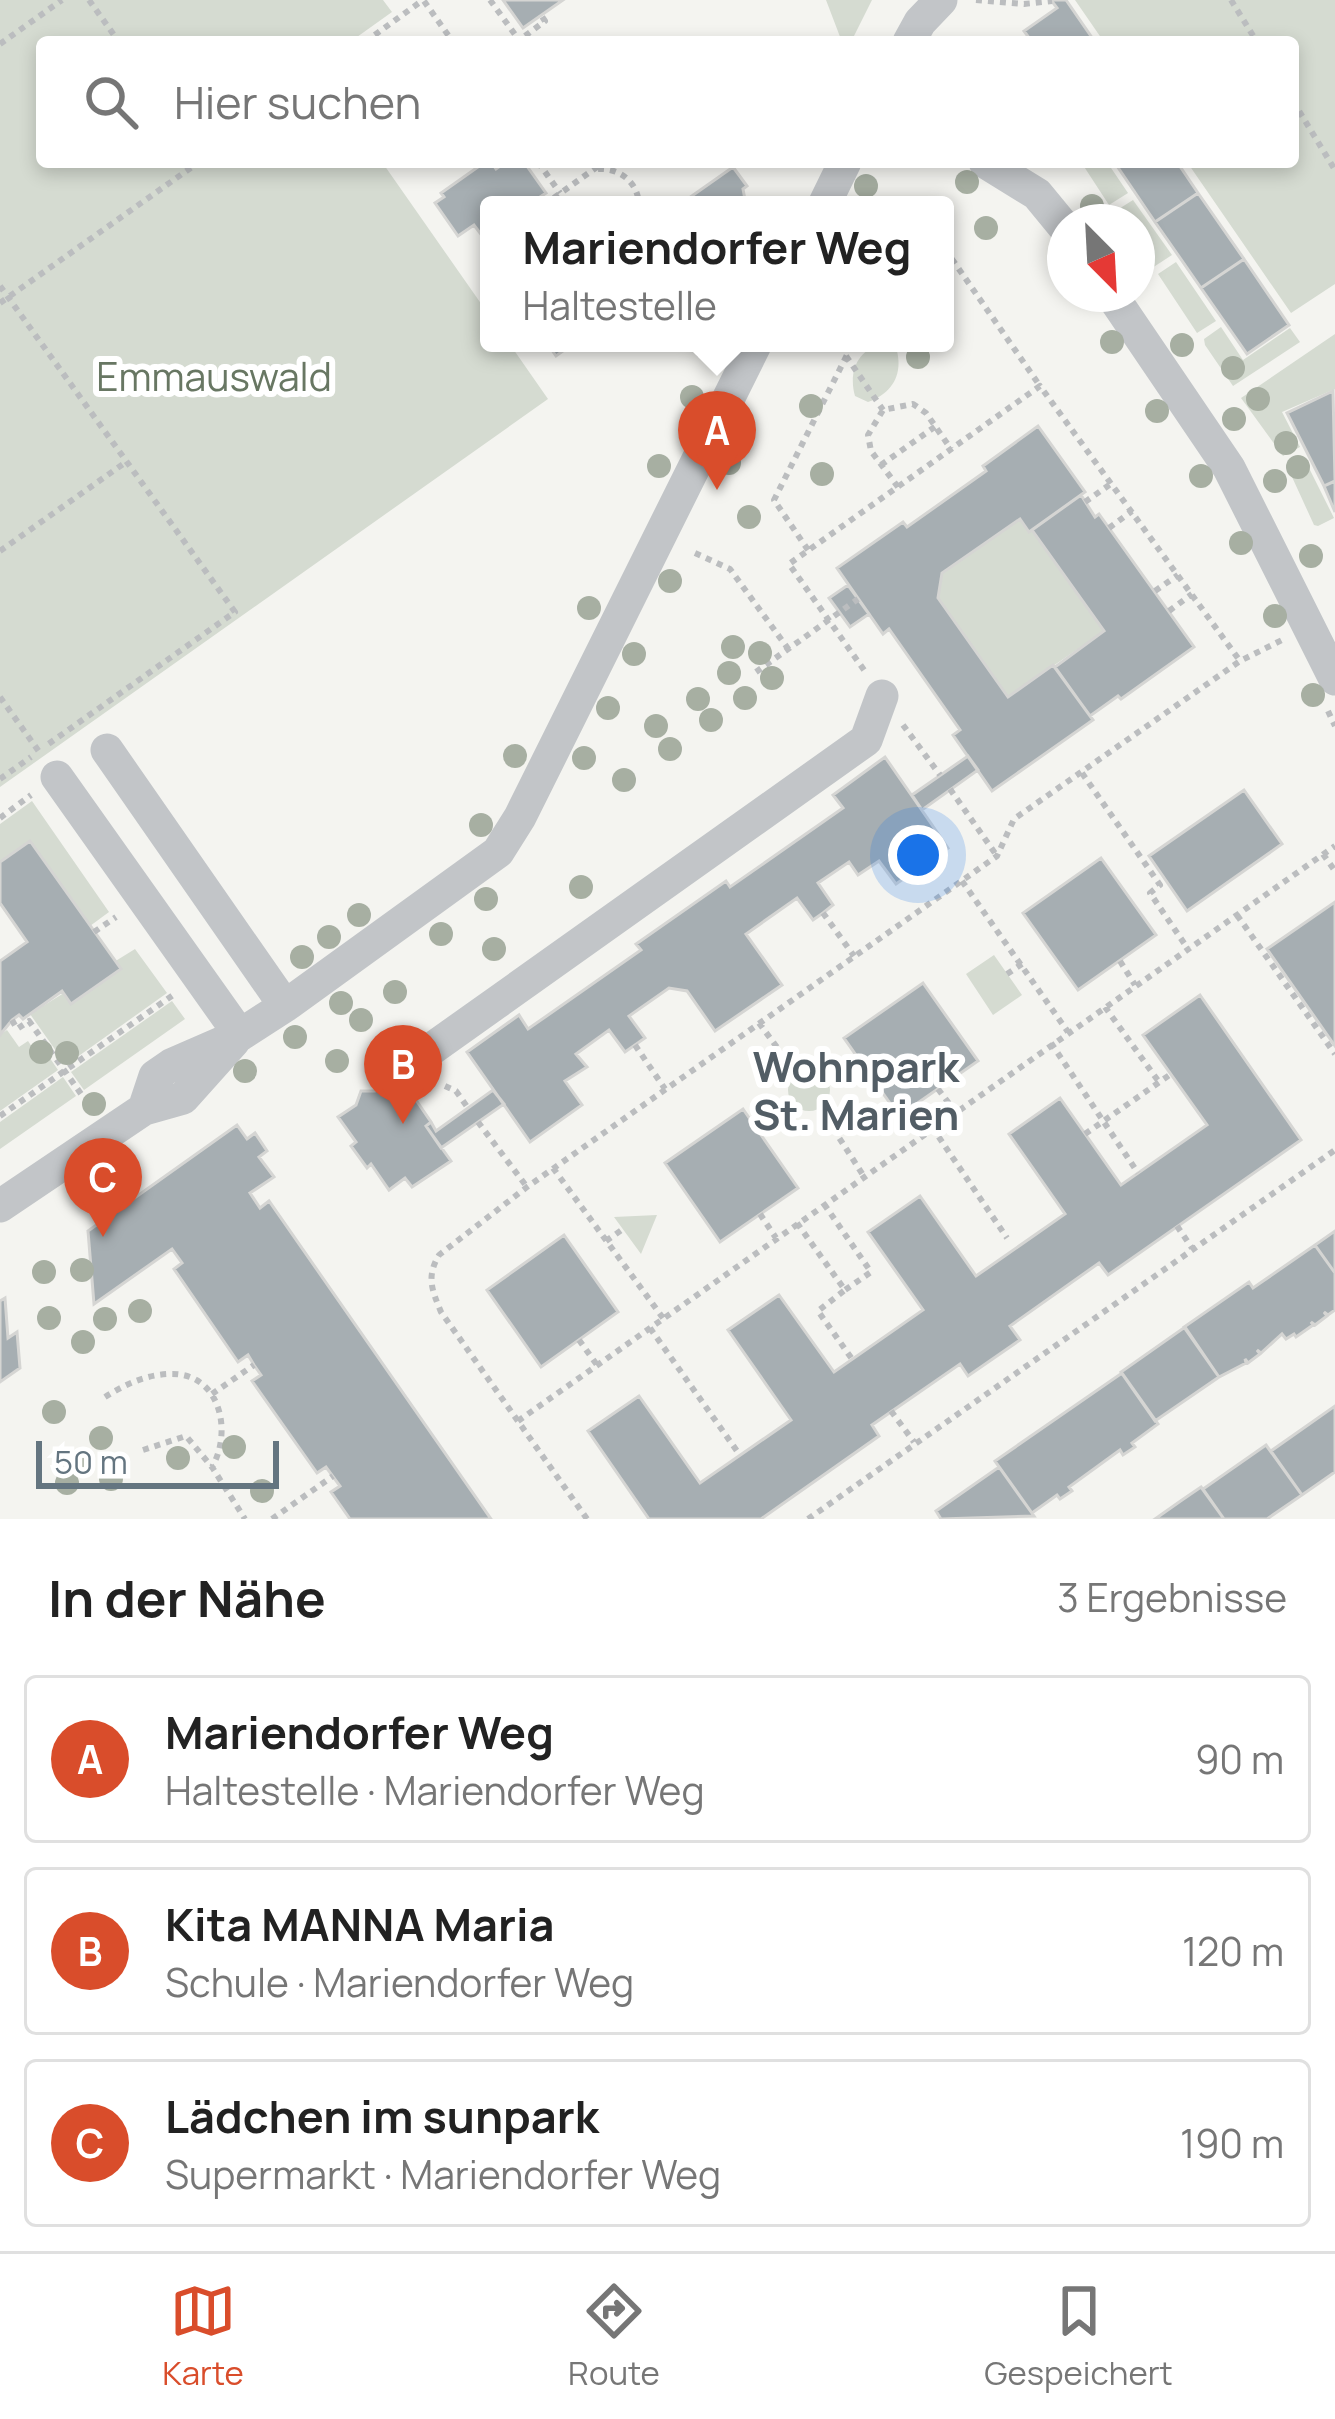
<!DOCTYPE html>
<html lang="de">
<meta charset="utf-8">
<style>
body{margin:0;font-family:Manrope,sans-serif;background:#f2f2f2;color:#222}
.compass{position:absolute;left:1047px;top:204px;width:108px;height:108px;border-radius:50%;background:#fff;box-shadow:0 6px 18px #0003;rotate:156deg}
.scale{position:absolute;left:36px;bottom:30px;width:243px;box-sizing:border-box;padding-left:12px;border:6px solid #647580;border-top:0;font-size:33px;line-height:42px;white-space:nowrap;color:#647580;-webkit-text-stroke:9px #fff;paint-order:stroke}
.you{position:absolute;left:918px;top:855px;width:42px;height:42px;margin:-30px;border:9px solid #fff;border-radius:50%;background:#1a73e8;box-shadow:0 0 0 18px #1a73e833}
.badge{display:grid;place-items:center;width:78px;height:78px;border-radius:50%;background:#d94d2b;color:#fff;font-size:39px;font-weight:700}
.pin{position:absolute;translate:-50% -99px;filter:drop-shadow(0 3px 6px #0008)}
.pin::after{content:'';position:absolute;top:63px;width:42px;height:36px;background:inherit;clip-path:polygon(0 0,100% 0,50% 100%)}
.popup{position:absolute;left:480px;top:196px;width:474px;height:156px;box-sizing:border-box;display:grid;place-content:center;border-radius:12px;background:#fff;filter:drop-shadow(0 3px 9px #0005);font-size:39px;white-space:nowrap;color:#767676}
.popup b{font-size:45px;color:#222}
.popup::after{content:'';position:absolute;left:50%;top:100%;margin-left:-24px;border:24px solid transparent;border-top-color:#fff}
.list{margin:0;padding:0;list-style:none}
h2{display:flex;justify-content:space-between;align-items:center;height:156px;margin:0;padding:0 48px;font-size:51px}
h2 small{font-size:39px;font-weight:400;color:#767676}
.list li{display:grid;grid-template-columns:78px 1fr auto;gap:36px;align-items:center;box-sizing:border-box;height:168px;margin:0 24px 24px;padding:0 24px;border:3px solid #e0e0e0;border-radius:12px}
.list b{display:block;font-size:45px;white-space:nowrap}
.list p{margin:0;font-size:39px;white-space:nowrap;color:#767676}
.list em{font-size:39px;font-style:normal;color:#767676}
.icon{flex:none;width:66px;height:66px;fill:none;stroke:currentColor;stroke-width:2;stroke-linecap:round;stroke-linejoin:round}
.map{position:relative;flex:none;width:1335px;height:1519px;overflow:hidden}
.search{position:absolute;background:#fff;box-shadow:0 6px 18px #0003;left:36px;right:36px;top:36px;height:132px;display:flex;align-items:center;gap:30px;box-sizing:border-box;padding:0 42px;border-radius:12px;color:#767676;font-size:45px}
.sheet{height:732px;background:#fff}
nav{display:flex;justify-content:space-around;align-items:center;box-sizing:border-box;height:168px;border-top:3px solid #e0e0e0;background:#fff;font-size:33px;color:#767676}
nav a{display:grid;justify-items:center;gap:6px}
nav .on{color:#d94d2b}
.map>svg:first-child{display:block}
.green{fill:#d5dbd1}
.building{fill:#a6aeb2;stroke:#d5d5d3;stroke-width:3}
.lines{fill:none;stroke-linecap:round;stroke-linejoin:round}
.path{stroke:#bbbdbf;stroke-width:6;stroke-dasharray:6 6;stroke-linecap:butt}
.minor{stroke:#c2c5c8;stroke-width:33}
.tree{fill:#a7afa2}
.labels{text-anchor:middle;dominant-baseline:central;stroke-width:12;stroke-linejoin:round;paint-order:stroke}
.park-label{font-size:39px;fill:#687763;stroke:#fff}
.neighbourhood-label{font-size:42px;font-weight:bold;fill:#525d65;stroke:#fff}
</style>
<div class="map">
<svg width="1335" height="1519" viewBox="0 0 1335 1519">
<rect width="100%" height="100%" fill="#f4f4f0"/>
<path class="green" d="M0,0H383L392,12L350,42H42V162H382L489,315V343H509L548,399L0,787Z
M826,0H872L851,42H842Z
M1075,0H1335V284L1291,313L1187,162H1293V42H1104Z
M1081,162H1107L1128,193L1109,205Z
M1133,200L1172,255L1152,268L1137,246V222H1121L1114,212Z
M1176,262L1216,321L1197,333L1158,274Z
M1221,327L1243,360L1290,328L1300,342L1233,386L1205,345L1204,339Z
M1335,334V389L1282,412L1300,447L1283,456L1241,398Z
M884,343L897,351C903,376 891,394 868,402L855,396C848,371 858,349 884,343Z
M1303,456L1334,518L1318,526L1314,525L1287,466Z
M1020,519L1028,531L1032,530L1104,631L1008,697L938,598L942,573Z
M32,801L109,912L90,926L30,841L0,862V824Z
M135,949L167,993L66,1065L30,1014Z
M994,955L1022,995L993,1015L966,974Z
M172,1001L185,1019L84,1090L71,1072Z
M7,1030L19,1047L28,1041L36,1053L43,1048L58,1070L0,1111V1035Z
M788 1090a21 21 0 1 1 42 0a21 21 0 1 1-42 0Z
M63,1077L76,1096L0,1149V1122Z
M657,1215L641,1254L614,1217Z"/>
<path class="building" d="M503,0H563L523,28Z
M1066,0L1095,42H1032L1024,31L1057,8L1051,0Z
M485,162H491L496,169L506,162H524L546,193L528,205H489V233L483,237L474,225L458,236L435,203L444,197L441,193Z
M1177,162L1198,193L1155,222L1115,163Z
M733,167L747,186L743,189L746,205H679Z
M1198,193L1244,259L1201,288L1155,222Z
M1244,259L1289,325L1247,354L1201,288Z
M547,343H574L556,356Z
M1333,391L1335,481L1324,486L1287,413Z
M1038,426L1085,492L1029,532L1020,519L942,573L938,598L1008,697L1053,665L1093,720L992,791L953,735L960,730L889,629L883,634L837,568L903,522L907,527L986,471L983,466Z
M1335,481V512L1324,486Z
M1081,495L1095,517L1099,514L1194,647L1121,699L1118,696L1090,716L1055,667L1104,631L1032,530Z
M848,585L869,614L850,627L829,598Z
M968,756L978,770L922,810L912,795Z
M885,757L948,848L896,884L879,861L858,875L849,862L818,883L833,905L823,913L813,920L797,898L746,934L782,985L715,1031L687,991L669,988L629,1016L645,1038L625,1052L609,1030L576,1054L587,1067L565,1081L582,1105L530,1142L467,1052L519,1015L528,1029L641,950L636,944L726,881L730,887L843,808L833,795Z
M1244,790L1282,844L1187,911L1149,856Z
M30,841L121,969L71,1004L62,991L23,1019L19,1015L12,1020L0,1035V961L27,942L0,903V862Z
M1101,858L1156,935L1078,990L1023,913Z
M1335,902V1046L1267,949Z
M923,983L978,1061L899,1116L844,1038Z
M1200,995L1301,1140L1108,1275L1099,1263L1010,1326L1020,1340L968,1376L960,1364L872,1425L879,1436L761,1519H649L588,1431L639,1396L700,1483L791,1420L728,1330L779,1295L834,1372L923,1310L868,1232L920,1196L976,1276L1065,1214L1009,1134L1060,1098L1121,1185L1207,1125L1143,1035Z
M393,1079L410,1104L416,1100L431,1122L426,1126L451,1161L412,1187L405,1178L389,1190L371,1164L367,1168L351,1146L356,1142L338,1117L356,1105L361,1091H375Z
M493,1090L504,1104L441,1148L426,1126L431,1122L436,1131Z
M743,1109L798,1188L720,1242L665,1163Z
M237,1125L247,1139L255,1133L267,1151L259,1157L274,1177L250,1193L260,1208L269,1201L491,1519H350L331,1492L340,1486L326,1467L317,1473L252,1381L261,1375L254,1365L248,1355L238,1362L174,1269L182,1263L172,1249L94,1304L88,1231Z
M1335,1231V1273L1315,1245Z
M564,1235L618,1312L541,1367L487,1290Z
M1315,1245L1335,1273V1310L1328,1315L1324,1312L1327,1316L1315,1325L1311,1322L1313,1325L1296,1337L1294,1334L1286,1339L1282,1334L1261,1353L1257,1350L1260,1354L1248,1363L1245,1359L1246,1363L1219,1377L1184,1327L1249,1282L1253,1288Z
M5,1298L8,1338L17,1332L20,1368L0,1382V1301Z
M1185,1327L1219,1377L1155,1421L1121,1372Z
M1122,1373L1158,1424L1132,1443L1135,1447L1123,1455L1120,1450L1069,1487L1072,1491L1060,1499L1057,1495L1032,1513L995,1461Z
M1335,1406V1472L1302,1495L1271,1451Z
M1266,1445L1302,1495L1267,1519H1224L1203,1489Z
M999,1467L1034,1516L941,1519L936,1511Z
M1201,1487L1224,1519H1155L1182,1500Z"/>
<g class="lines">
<path class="path" d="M89,0L119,42
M490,0L519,40
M976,0L1024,4L1052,1
M1231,0L1257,42
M424,1L453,42
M525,36L545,21L541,15
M365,42L423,0
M0,44L62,0
M1293,101L1335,170
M538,162L560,193
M598,169C620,168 638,182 639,205
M544,205L604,162
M482,243L489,238
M945,249L1040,386
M0,286L235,612L47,745
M0,303L199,162
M692,343L700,355
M846,356L883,410
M881,465L936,426
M898,487L871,451L868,435L883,410L913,404L926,413L951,449
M1085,502L1112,483
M1109,528L1132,511
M808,550L774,500L853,343
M0,551L126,462
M695,553L730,569L789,650
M1155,591L1178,575
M1169,611L1192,594
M864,670L789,564L1040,386L1240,661
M756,672L858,599
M0,697L40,753
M1328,711L1335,726
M903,725L940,775
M1082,773L1160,885L1150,893L1188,949
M0,779L31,757
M950,789L997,856
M0,818L31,795
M1323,854L1335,871
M962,881L1068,1032
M823,913L854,956
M1237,915L1335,1054
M94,932L116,917
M1120,961L1135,985
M1007,974L1022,964
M1105,1007L1159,1082
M12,1020L17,1029L29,1021L84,1098
M759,1023L796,1073
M1051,1043L1138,1173
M635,1045L665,1089
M445,1086L456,1091L468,1108
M938,1089L954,1110
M820,1108L863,1175
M0,1116L176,993
M478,1122L527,1187
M932,1127L1007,1238
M1085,1134L1171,1074
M553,1168L663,1318
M824,1204L871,1272L845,1290
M760,1214L776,1238
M797,1223L845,1290L818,1311L852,1359
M1177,1226L1192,1248
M606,1241L623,1229
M650,1328L737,1451
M579,1340L597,1365
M212,1394L254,1365
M105,1397C124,1385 145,1375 168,1374C220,1371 233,1431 212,1467
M891,1411L914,1442
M518,1421L1335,846
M143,1450L186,1436L212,1467L245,1519
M272,1519L333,1476
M587,1519L441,1312C432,1290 426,1277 439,1255L527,1187L997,856L1014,819L1240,661L1282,640
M808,1519L1335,1150"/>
<path class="minor" d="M909,42L920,22L941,0
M985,162L1037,194L1065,228
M824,205L845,162
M1111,294L1229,468L1335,679
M107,750L285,1006
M57,777L240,1035
M423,1055L866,740L882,696
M144,1109L155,1076L171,1065L240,1035L285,1006L498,852L520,817L756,343
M0,1206L144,1109L183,1098L234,1041"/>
</g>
<g class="tree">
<circle cx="967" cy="182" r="12"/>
<circle cx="866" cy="186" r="12"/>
<circle cx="1092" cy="206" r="12"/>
<circle cx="986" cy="228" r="12"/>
<circle cx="1112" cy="342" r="12"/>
<circle cx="1182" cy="345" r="12"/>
<circle cx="918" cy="357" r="12"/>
<circle cx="1233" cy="368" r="12"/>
<circle cx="692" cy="397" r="12"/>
<circle cx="1258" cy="399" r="12"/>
<circle cx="811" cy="406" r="12"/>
<circle cx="1157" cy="411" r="12"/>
<circle cx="1234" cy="419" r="12"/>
<circle cx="1286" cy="443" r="12"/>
<circle cx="729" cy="463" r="12"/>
<circle cx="659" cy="466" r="12"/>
<circle cx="1298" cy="467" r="12"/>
<circle cx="822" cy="474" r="12"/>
<circle cx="1201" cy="476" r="12"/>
<circle cx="1275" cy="481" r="12"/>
<circle cx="749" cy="517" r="12"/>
<circle cx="1241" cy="543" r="12"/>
<circle cx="1311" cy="556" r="12"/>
<circle cx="670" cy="581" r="12"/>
<circle cx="589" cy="608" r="12"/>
<circle cx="1275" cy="616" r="12"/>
<circle cx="733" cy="647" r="12"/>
<circle cx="760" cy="653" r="12"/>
<circle cx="634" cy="654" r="12"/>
<circle cx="729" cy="673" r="12"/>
<circle cx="772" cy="678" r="12"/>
<circle cx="1313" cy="695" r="12"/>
<circle cx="745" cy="698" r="12"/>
<circle cx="698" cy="699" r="12"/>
<circle cx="608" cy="708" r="12"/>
<circle cx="711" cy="720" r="12"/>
<circle cx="656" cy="726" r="12"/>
<circle cx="670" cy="749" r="12"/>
<circle cx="515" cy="756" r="12"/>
<circle cx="584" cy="758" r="12"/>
<circle cx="624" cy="780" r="12"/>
<circle cx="481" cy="825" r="12"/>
<circle cx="581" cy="887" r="12"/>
<circle cx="486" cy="899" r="12"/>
<circle cx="359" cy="915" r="12"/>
<circle cx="441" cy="934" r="12"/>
<circle cx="329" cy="937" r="12"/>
<circle cx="494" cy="949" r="12"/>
<circle cx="302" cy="957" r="12"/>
<circle cx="395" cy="992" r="12"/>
<circle cx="341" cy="1003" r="12"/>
<circle cx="361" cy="1020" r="12"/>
<circle cx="295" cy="1037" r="12"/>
<circle cx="41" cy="1052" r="12"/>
<circle cx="67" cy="1053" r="12"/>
<circle cx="337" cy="1061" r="12"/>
<circle cx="245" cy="1071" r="12"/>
<circle cx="94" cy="1104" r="12"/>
<circle cx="120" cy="1158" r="12"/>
<circle cx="82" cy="1270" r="12"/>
<circle cx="44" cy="1272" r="12"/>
<circle cx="140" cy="1311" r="12"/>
<circle cx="49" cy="1318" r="12"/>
<circle cx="105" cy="1319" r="12"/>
<circle cx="83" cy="1342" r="12"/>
<circle cx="54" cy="1412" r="12"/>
<circle cx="101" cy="1438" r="12"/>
<circle cx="234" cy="1447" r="12"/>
<circle cx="178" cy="1458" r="12"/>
<circle cx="83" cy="1464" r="12"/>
<circle cx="111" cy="1479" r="12"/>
<circle cx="67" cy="1483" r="12"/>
<circle cx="262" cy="1491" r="12"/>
</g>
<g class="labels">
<g class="park-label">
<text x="214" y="376">Emmauswald</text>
</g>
<g class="neighbourhood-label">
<text x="856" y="1066">Wohnpark<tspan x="856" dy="48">St. Marien</tspan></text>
</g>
</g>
</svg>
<svg class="compass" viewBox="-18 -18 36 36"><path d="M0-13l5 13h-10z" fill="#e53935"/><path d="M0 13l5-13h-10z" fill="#767676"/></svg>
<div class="scale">50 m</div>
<div class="you"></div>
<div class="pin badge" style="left:717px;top:490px">A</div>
<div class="popup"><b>Mariendorfer Weg</b>Haltestelle</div>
<div class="pin badge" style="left:403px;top:1124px">B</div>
<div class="pin badge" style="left:103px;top:1237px">C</div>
<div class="search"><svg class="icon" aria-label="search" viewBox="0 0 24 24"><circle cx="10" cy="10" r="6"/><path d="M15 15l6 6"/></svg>Hier suchen</div>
</div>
<section class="sheet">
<h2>In der Nähe<small>3 Ergebnisse</small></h2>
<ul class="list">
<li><span class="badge">A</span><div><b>Mariendorfer Weg</b><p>Haltestelle · Mariendorfer Weg</p></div><em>90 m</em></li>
<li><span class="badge">B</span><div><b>Kita MANNA Maria</b><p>Schule · Mariendorfer Weg</p></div><em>120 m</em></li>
<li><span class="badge">C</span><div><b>Lädchen im sunpark</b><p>Supermarkt · Mariendorfer Weg</p></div><em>190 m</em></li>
</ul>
</section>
<nav>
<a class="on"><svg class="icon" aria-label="map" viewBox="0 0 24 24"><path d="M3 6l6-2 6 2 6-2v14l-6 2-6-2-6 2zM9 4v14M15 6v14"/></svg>Karte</a>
<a><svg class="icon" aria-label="directions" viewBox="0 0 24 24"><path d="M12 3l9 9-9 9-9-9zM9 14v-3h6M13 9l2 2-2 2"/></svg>Route</a>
<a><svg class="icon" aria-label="saved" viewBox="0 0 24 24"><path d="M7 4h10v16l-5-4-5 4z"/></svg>Gespeichert</a>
</nav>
